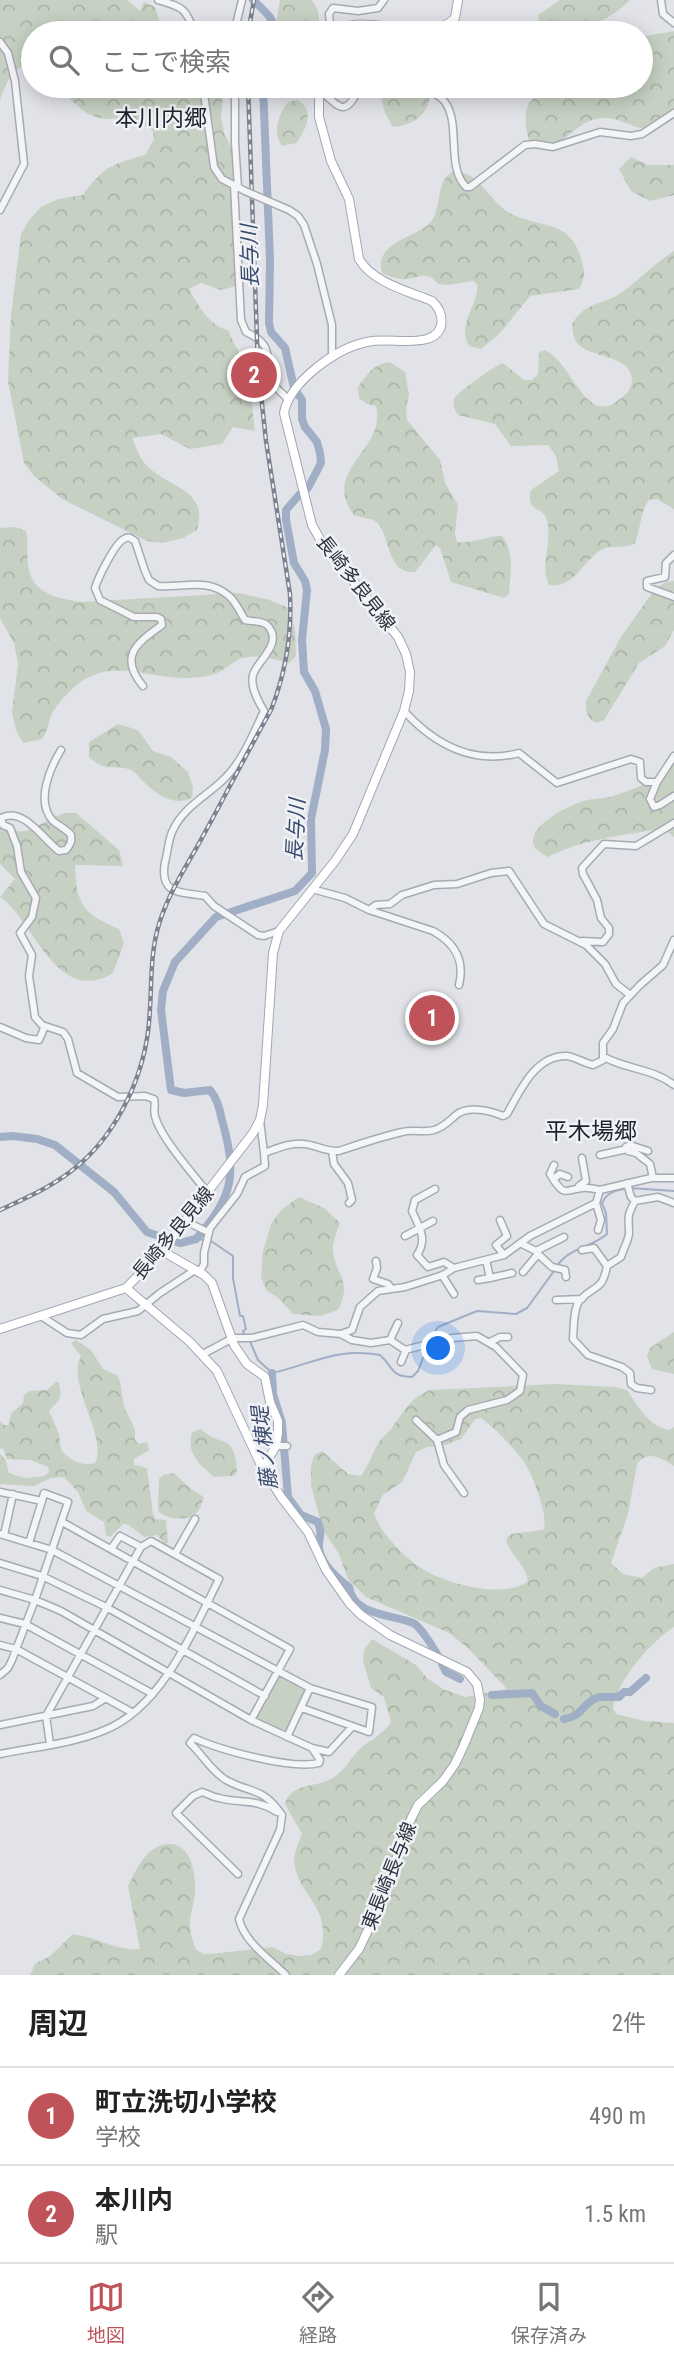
<!DOCTYPE html>
<html lang="ja">
<meta charset="utf-8">
<style>
body{margin:0;font-family:"Roboto Condensed","Noto Sans JP",sans-serif;background:#f2f2f2;color:#222}
.you{position:absolute;left:439px;top:1349px;width:24px;height:24px;margin:-18px;border:5px solid #fff;border-radius:50%;background:#1a73e8;box-shadow:0 0 0 10px #1a73e833}
.badge{display:grid;place-items:center;width:46px;height:46px;border-radius:50%;background:#c0535a;color:#fff;font-size:23px;font-weight:700}
.pin{position:absolute;translate:-50% -50%;border:4px solid #fff;box-shadow:0 2px 7px #0006}
.list{margin:0;padding:0;list-style:none}
h2{display:flex;justify-content:space-between;align-items:center;height:91px;margin:0;padding:0 28px;font-size:30px}
h2 small{font-size:23px;font-weight:400;color:#767676}
.list li{display:grid;grid-template-columns:46px 1fr auto;gap:21px;align-items:center;box-sizing:border-box;height:98px;padding:0 28px;border-top:2px solid #e0e0e0}
.list b{display:block;font-size:26px;white-space:nowrap}
.list p{margin:0;font-size:23px;white-space:nowrap;color:#767676}
.list em{font-size:23px;font-style:normal;color:#767676}
.icon{flex:none;width:38px;height:38px;fill:none;stroke:currentColor;stroke-width:2;stroke-linecap:round;stroke-linejoin:round}
.map{position:relative;flex:none;width:674px;height:1975px;overflow:hidden}
.search{position:absolute;background:#fff;box-shadow:0 4px 18px #0003;left:21px;right:21px;top:21px;height:77px;display:flex;align-items:center;gap:18px;box-sizing:border-box;padding:0 24px;border-radius:38px;color:#767676;font-size:26px}
.sheet{height:287px;background:#fff}
nav{display:flex;justify-content:space-around;align-items:center;box-sizing:border-box;height:98px;border-top:2px solid #e0e0e0;background:#fff;font-size:19px;color:#767676}
nav a{display:grid;justify-items:center;gap:4px}
nav .on{color:#c0535a}
.map>svg:first-child{display:block}
.forest{fill:url(#forest-crowns);fill-rule:evenodd}
.park{fill:#c6d1c3}
.lines{fill:none;stroke-linecap:round;stroke-linejoin:round}
.stream{stroke:#a0afc5;stroke-width:2}
.river{stroke:#a0afc5;stroke-width:8}
.minor-casing{stroke:#a7aab2;stroke-width:9}
.major-casing{stroke:#a2a7b3;stroke-width:10}
.minor{stroke:#f4f5f7;stroke-width:6}
.major{stroke:#fff;stroke-width:8}
.rail-casing{stroke:#7c8290;stroke-width:4.5}
.rail{stroke:#f1f2f6;stroke-width:2;stroke-dasharray:5;stroke-linecap:butt}
.minor-bridge-casing{stroke:#a7aab2;stroke-width:9;stroke-linecap:butt}
.minor-bridge{stroke:#f4f5f7;stroke-width:6}
.labels{text-anchor:middle;dominant-baseline:central;stroke-width:5;stroke-linejoin:round;paint-order:stroke}
.street-label{font-size:19px;fill:#2b313e;stroke:#f1f2f6}
.water-label{font-size:21px;font-style:italic;fill:#3a4c6e;stroke:#f1f2f6}
.quarter-label{font-size:23px;fill:#1d222f;stroke:#f1f2f6}
</style>
<div class="map">
<svg width="674" height="1975" viewBox="0 0 674 1975">
<defs>
<pattern id="forest-crowns" width="20" height="18" patternUnits="userSpaceOnUse" patternTransform="scale(1.75)"><rect width="20" height="18" fill="#c6d1c3"/><path d="M2 6a3 3 0 1 1 6 0M12 15a3 3 0 1 1 6 0" fill="none" stroke="#aab4a9"/></pattern>
</defs>
<rect width="100%" height="100%" fill="#e1e3e8"/>
<path class="forest" d="M0,0H127L140,11L144,2L155,7L163,33H33V70L23,66C9,73 5,87 0,100Z
M280,0H311C320,8 321,23 316,33H277V18Z
M560,0H630C608,22 578,33 547,33L539,23L538,15Z
M674,31V118C636,144 627,112 596,119C571,125 567,147 534,149L530,145C528,135 524,123 526,112C532,75 613,86 641,86V37Z
M57,86H224L221,116L224,133L232,149L235,211C246,234 239,262 236,286L221,290L201,283L189,289C200,308 208,324 229,331C232,343 240,351 244,362C251,384 252,409 255,431L233,427L222,444L190,449L161,434L132,438C136,448 140,459 148,467C170,488 209,490 197,530L183,538L163,543L147,541L62,499L33,475L24,463L8,381L11,316L21,234L30,219L41,207L58,199L83,195C103,167 112,164 145,155L154,139L153,131C126,108 115,126 91,115C78,109 67,95 57,86Z
M378,86H431C431,111 418,125 393,127L385,113Z
M297,100C316,108 306,131 296,143L282,146C272,131 278,116 288,102Z
M631,157L648,165H674V195L650,201L631,191L619,169Z
M454,171C480,172 488,200 508,212C537,229 570,218 581,258C585,271 586,278 579,289L530,296L500,333L481,349L469,346C456,324 479,306 477,284L473,281L447,285L438,284C427,270 420,278 406,279C398,280 389,276 382,273C374,243 411,239 428,225C444,211 433,181 454,171Z
M674,251V509L657,499L649,500C640,512 641,528 635,543C624,550 609,543 598,552C582,564 572,589 549,585C539,565 553,542 547,520C542,505 526,513 531,490L559,471L556,456L548,445L511,446L495,424L458,415C455,410 452,405 454,399C456,393 497,364 503,363L524,380H532L538,374L539,352L545,350C566,360 576,395 596,405C603,408 610,406 616,402C624,396 631,391 632,381C632,354 592,359 578,344C573,339 573,331 572,324C587,300 603,306 622,292C640,279 655,263 674,251Z
M390,362L405,372L409,395L406,407L407,420L440,460L445,483L458,505L455,534L457,542C472,544 486,536 502,536C515,552 510,575 509,594L504,598L451,582L440,548L436,545L415,572C388,574 390,541 380,526C375,517 363,519 354,515C320,470 387,450 376,406L367,404L359,398L358,387C367,374 374,364 390,362Z
M15,527L26,531C29,544 26,557 29,570C34,594 60,599 81,602L237,593L267,599L289,608L295,629L296,656L289,663C273,659 251,652 236,661C226,667 219,674 207,676C144,688 105,639 54,710C48,719 49,730 42,739L23,743L16,730L12,712L18,664L14,643L0,618V528Z
M674,581V630L665,646L639,663L604,720L596,723C586,718 586,711 586,701L621,637L655,589L666,582Z
M118,724L138,730L153,751L171,757L188,772L193,787L192,798C177,806 159,797 147,785C142,781 137,773 131,770C113,763 108,774 89,757V742Z
M674,760V837L665,830H654C618,836 580,840 548,857C506,838 563,807 584,801C594,798 605,799 616,795C636,789 662,778 674,760Z
M65,813H76L119,850L123,866L75,865C76,904 83,914 119,929L124,943L113,973C56,1007 35,921 0,897L15,879L0,864V825C30,842 39,820 65,813Z
M299,1197L324,1208L340,1223C337,1231 332,1243 333,1251C336,1277 353,1280 338,1310L320,1316L293,1314L278,1298L266,1290L261,1277L263,1251L271,1224L281,1210Z
M674,1332V1374L652,1369L647,1356L650,1348Z
M76,1340L91,1350L103,1369L117,1375L120,1381L124,1407L135,1429V1440L138,1444L147,1442L149,1450L134,1459V1465L147,1468L153,1514L155,1519L166,1520L168,1543L165,1544L157,1535L144,1537L129,1525L123,1524L110,1537L106,1535L104,1522L86,1511L78,1492L64,1477L51,1478L34,1486L0,1484V1453L6,1461L9,1473L25,1478L45,1476L49,1472L48,1467L30,1460L7,1459L4,1450L0,1448V1421L4,1425H9C11,1407 13,1414 23,1403L24,1395L30,1391L47,1390L56,1382H59C62,1402 60,1398 49,1411L59,1434L61,1450C70,1460 81,1467 95,1463C107,1439 74,1396 78,1365C78,1362 80,1359 81,1356L71,1343Z
M555,1384L615,1387L627,1390C638,1406 648,1426 669,1430L674,1427V1466C661,1458 648,1449 637,1464L628,1514L611,1563L623,1574L642,1578L654,1568L674,1564V1627C651,1641 616,1682 613,1709L616,1714L644,1721L674,1723V1975H30L35,1964L50,1956L73,1934C97,1937 118,1952 140,1949L128,1886C136,1870 147,1845 168,1844C191,1843 196,1873 195,1891C195,1902 190,1912 190,1923C190,1933 193,1941 196,1950L204,1954L220,1953L273,1947L286,1954L298,1956L311,1955L321,1949C332,1905 297,1896 294,1861C294,1852 299,1842 302,1834L285,1804C290,1783 315,1788 331,1779C345,1772 350,1757 362,1747C373,1739 383,1734 391,1722L384,1697L371,1688L363,1661L364,1650L372,1639L416,1665L427,1678L443,1689L465,1697L507,1689L468,1648L449,1633L366,1597L348,1579L339,1554L323,1530L311,1485V1467L314,1455L322,1451L348,1474L361,1476C369,1465 372,1453 379,1442C382,1437 387,1434 391,1429C405,1411 407,1400 430,1390ZM481,1418C496,1429 513,1447 524,1462C532,1473 550,1518 543,1530L511,1534L506,1539C510,1556 526,1564 528,1581C504,1601 437,1582 415,1564C399,1551 380,1532 374,1513L383,1495L402,1482L416,1452L427,1447L445,1445L461,1439L475,1419Z
M201,1429C220,1448 236,1432 237,1472L233,1476L214,1477C199,1464 186,1454 192,1432Z
M174,1473L192,1490L204,1497L200,1508L193,1517C180,1519 169,1520 158,1511L159,1479L163,1475Z"/>
<path class="park" d="M278,1676L307,1691L288,1729L282,1730L255,1718Z"/>
<g class="lines">
<path class="stream" d="M630,1188L674,1191
M196,1239L205,1240
M211,1241L233,1256V1278L240,1316H243L246,1329L243,1331L245,1336
M557,1266C570,1247 591,1248 607,1234L606,1213L602,1203C607,1193 613,1191 624,1189
M249,1339L258,1360L272,1373C312,1364 337,1347 380,1355C394,1367 389,1376 412,1377L418,1371L428,1345
M430,1340L438,1327L477,1311L516,1314L527,1308L554,1271"/>
<path class="river" d="M253,0C263,10 275,18 275,33
M0,1137L13,1136L37,1139L55,1145L114,1192L147,1232L180,1243L196,1239C234,1196 237,1174 222,1120C219,1108 218,1100 210,1090L184,1093L171,1090L161,1010L163,991L175,962L216,917L295,891L312,873L311,819L325,750L326,729L315,691L304,672L302,640L307,590L305,581L294,563L286,520V510L299,495L308,488L321,463L320,453L317,442L305,427L302,419V400L294,388L285,348L271,332L269,323L270,260L263,86
M272,1373L273,1394L282,1423L288,1497L301,1515L318,1522C322,1534 320,1533 319,1544C318,1561 337,1578 349,1587C353,1616 392,1614 413,1623C420,1626 433,1647 437,1654
M442,1664L446,1672L460,1679
M492,1695L532,1693L541,1706L555,1714
M564,1719C583,1716 582,1704 596,1698C604,1696 612,1697 619,1697L624,1692H630L646,1678"/>
<defs>
<path id="minor" d="M158,0C182,7 187,8 194,33
M661,0L663,14L674,23
M338,29L330,24L329,14L333,8L358,11L378,8L384,0
M234,33L242,0
M0,42L8,53L15,81L24,164L0,210
M203,86L214,167L222,179L245,191
M235,86V142L238,188
M403,86C414,89 431,90 440,97C464,116 444,165 466,187H470L525,145L535,144L553,147L600,132L631,136L642,134L674,113
M318,88C340,108 345,119 360,86
M234,185L241,320L246,332C278,347 262,359 273,383C276,389 284,394 288,400
M289,210L298,216L304,225L317,264L332,325V356
M674,555L666,563L665,577L647,581V587L674,597
M143,686C118,656 137,643 162,625L161,619L157,617H134L100,600L95,588C98,578 115,543 124,539C129,536 130,538 135,541L145,571L149,580L158,586C183,588 207,577 229,596C236,602 240,612 245,620C252,622 262,620 267,625C285,643 256,662 253,675C250,686 259,703 264,711C254,732 243,760 226,777C209,795 184,806 173,830C168,839 168,852 165,862C159,895 180,892 205,896L214,906L258,935L264,936L279,931
M404,711C435,745 474,765 519,753L557,783L631,759L640,762L641,778L646,782H657
M61,750C50,768 35,802 53,821C59,826 66,829 71,835C72,842 70,845 66,850L59,851C43,839 23,806 1,818L3,825L10,828L17,846L21,872L36,898L32,917L20,933L32,955L29,976L35,1017L42,1025L63,1032L68,1039L77,1073L118,1097L145,1096L154,1099C156,1106 153,1110 155,1116C160,1137 193,1174 207,1192
M674,756L657,782L650,799L654,807L660,805L674,796
M312,889L345,898L369,910L433,931C455,943 465,960 459,985
M369,910L376,905L390,904L402,895L434,885L457,884L491,873L509,871L544,924L586,945L605,964L616,984L629,994
M582,941L603,942L609,934V928L601,918L597,900L583,874L582,868L604,844L636,846L674,823
M0,1027L26,1038L39,1040L45,1026
M604,1057C628,1070 652,1068 674,1085
M260,1120L264,1153C276,1149 291,1142 304,1144C316,1145 326,1152 339,1151C360,1144 380,1137 402,1132C413,1129 423,1133 434,1130C444,1127 449,1121 456,1115C468,1105 491,1111 503,1116L507,1114C520,1091 535,1055 567,1056C575,1057 584,1063 593,1065L603,1060V1043L613,1029L623,1003L640,985L663,965L674,940
M332,1151L334,1164L348,1183L352,1200L349,1203
M648,1151L630,1145L626,1147L628,1151L636,1153L650,1164L653,1178
M600,1155L627,1149
M568,1177L560,1174L553,1179C565,1197 565,1190 582,1188C588,1187 595,1189 600,1190
M553,1179L550,1174L554,1165
M627,1183L631,1197L635,1201
M579,1186L586,1181L582,1158
M435,1189L415,1200L412,1211C419,1227 428,1239 417,1255L428,1267L444,1262L454,1268
M596,1203L601,1220L598,1230
M500,1220L507,1236L496,1245L504,1255
M185,1221L208,1232
M405,1236L433,1221
M522,1244L536,1251L564,1237
M582,1250L594,1248L607,1266
M538,1254L552,1267L565,1270L566,1277
M376,1261L377,1268L373,1279L388,1284L391,1288
M523,1272L538,1254L537,1252
M199,1273L204,1264V1253L210,1228L237,1194L245,1177L265,1166L264,1153
M442,1275L454,1294
M490,1278L512,1273
M478,1280L490,1278L486,1260
M556,1300L582,1299
M41,1316L67,1333L81,1335L103,1319L138,1311L160,1293L195,1270
M341,1334L352,1330L360,1307L378,1291L405,1287L443,1275L454,1268L504,1255L530,1236L596,1203L600,1190L651,1178H674
M390,1340L398,1323
M490,1342L500,1337H508
M203,1354L233,1338H252L303,1325L318,1332L341,1334L352,1340L371,1343L390,1340L405,1350L452,1338L477,1336L496,1347L523,1375L520,1391L507,1400L468,1410L460,1417L456,1432L437,1440
M401,1362L406,1350
M651,1390L637,1388L631,1384L630,1373L622,1367L588,1355L573,1339C574,1328 573,1308 580,1300C595,1284 602,1292 607,1266L621,1257C623,1250 628,1241 629,1234C629,1217 626,1218 635,1201L658,1197L674,1203
M416,1420L437,1440L444,1465L464,1493
M276,1446H287
M0,1492L42,1501L44,1493L68,1502L35,1600L12,1660L8,1668L0,1675
M62,1522L290,1649L251,1720
M0,1534L52,1550L310,1688L372,1707L369,1732L302,1708
M4,1535L13,1494
M29,1543L42,1501
M111,1549L120,1536L141,1547
M175,1554L195,1519
M0,1563L42,1576L106,1607L265,1696
M0,1590L35,1600L61,1611L251,1720L312,1748L329,1752L352,1727
M0,1618L25,1624L153,1694
M0,1645L16,1649L133,1713
M0,1725L93,1706L106,1698
M287,1737L310,1688
M0,1754C34,1747 72,1744 105,1730C162,1707 193,1631 219,1579L151,1541L141,1547L46,1716L50,1744
M238,1874L176,1813L193,1796L202,1792C208,1794 213,1797 219,1798C241,1804 256,1798 277,1812
M286,1975C270,1959 244,1942 239,1919L280,1830L282,1815C262,1786 251,1794 226,1780C211,1771 202,1754 190,1743L194,1738C220,1750 292,1770 319,1763L320,1760L312,1748"/>
<path id="major" d="M335,33C355,9 429,47 455,18L458,0
M162,1251L204,1275L212,1283L234,1345L247,1364L265,1377L270,1402L278,1421V1433L276,1446L263,1468
M126,1288L190,1342L217,1371L260,1463L281,1497L308,1532L326,1570L350,1604L361,1615L390,1635L467,1672L477,1684L480,1700L479,1708L464,1745L455,1764L443,1781L418,1805L409,1823L379,1907L359,1949L339,1975
M0,1329L126,1288L162,1251L253,1133L260,1120L263,1105L273,953L279,931L335,861L353,834L404,711L409,691L410,672L406,654L398,637L321,541L312,525L284,413C290,381 337,348 367,342C386,338 408,344 427,339C447,333 444,312 432,301C408,291 373,283 359,259L349,199L331,161L319,117V86"/>
</defs>
<use href="#minor" class="minor-casing"/>
<use href="#major" class="major-casing"/>
<use href="#minor" class="minor"/>
<use href="#major" class="major"/>
<defs>
<path id="rail" d="M248,33L254,0
M0,1210C24,1199 49,1188 70,1172C113,1140 141,1084 148,1032C153,994 148,957 160,921C170,890 188,864 203,836C226,794 248,751 271,710C286,672 292,635 290,594L266,441L258,367L248,86"/>
</defs>
<use href="#rail" class="rail-casing"/>
<use href="#rail" class="rail"/>
<defs>
<path id="minor-bridge" d="M245,191L289,210"/>
</defs>
<use href="#minor-bridge" class="minor-bridge-casing"/>
<use href="#minor-bridge" class="minor-bridge"/>
</g>
<g class="labels">
<g class="street-label">
<text transform="translate(356 583) rotate(52)">長崎多良見線</text>
<text transform="translate(173 1233) rotate(-50)">長崎多良見線</text>
<text transform="translate(389 1876) rotate(-68)">東長崎長与線</text>
</g>
<g class="water-label">
<text transform="translate(250 256) rotate(-92)">長与川</text>
<text transform="translate(296 830) rotate(-87)">長与川</text>
<text transform="translate(265 1448) rotate(-97)">藤ノ棟堤</text>
</g>
<g class="quarter-label">
<text x="161" y="118">本川内郷</text>
<text x="591" y="1131">平木場郷</text>
</g>
</g>
</svg>
<div class="you"></div>
<div class="pin badge" style="left:432px;top:1018px">1</div>
<div class="pin badge" style="left:254px;top:375px">2</div>
<div class="search"><svg class="icon" aria-label="search" viewBox="0 0 24 24"><circle cx="10" cy="10" r="6"/><path d="M15 15l6 6"/></svg>ここで検索</div>
</div>
<section class="sheet">
<h2>周辺<small>2件</small></h2>
<ul class="list">
<li><span class="badge">1</span><div><b>町立洗切小学校</b><p>学校</p></div><em>490 m</em></li>
<li><span class="badge">2</span><div><b>本川内</b><p>駅</p></div><em>1.5 km</em></li>
</ul>
</section>
<nav>
<a class="on"><svg class="icon" aria-label="map" viewBox="0 0 24 24"><path d="M3 6l6-2 6 2 6-2v14l-6 2-6-2-6 2zM9 4v14M15 6v14"/></svg>地図</a>
<a><svg class="icon" aria-label="directions" viewBox="0 0 24 24"><path d="M12 3l9 9-9 9-9-9zM9 14v-3h6M13 9l2 2-2 2"/></svg>経路</a>
<a><svg class="icon" aria-label="saved" viewBox="0 0 24 24"><path d="M7 4h10v16l-5-4-5 4z"/></svg>保存済み</a>
</nav>
